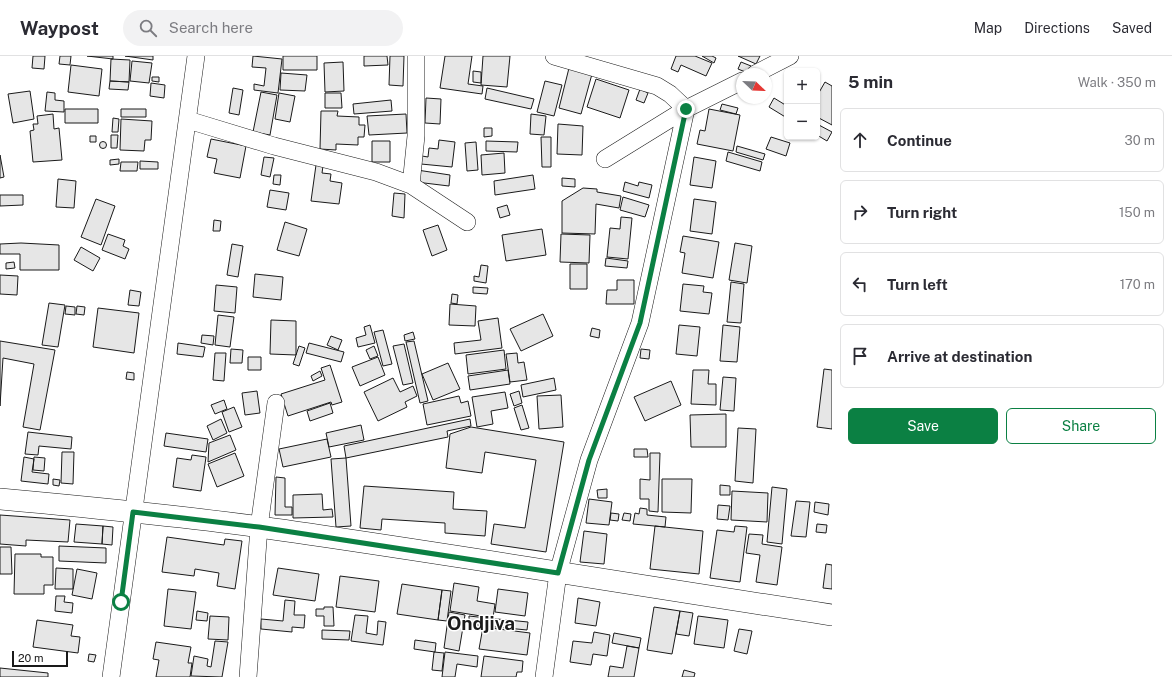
<!DOCTYPE html>
<meta charset="utf-8">
<style>
body{margin:0;font-family:"Public Sans",sans-serif;background:#f2f2f3;color:#2b2b33}
.controls{position:absolute;right:12px;top:12px;display:grid;overflow:hidden;border-radius:6px;box-shadow:0 1px 3px #0004}
.controls button{width:36px;height:36px;display:grid;place-items:center;padding:0;border:0;border-bottom:1px solid #e1e1e2;background:#fff;color:#2b2b33;font:20px sans-serif}
.compass{position:absolute;left:736px;top:12px;width:36px;height:36px;border-radius:50%;background:#fff;box-shadow:0 1px 3px #0004;rotate:113deg}
.scale{position:absolute;left:12px;bottom:10px;width:56px;box-sizing:border-box;padding-left:4px;border:2px solid #1a1a1a;border-top:0;font-size:11px;line-height:14px;white-space:nowrap;color:#1a1a1a;-webkit-text-stroke:3px #fff;paint-order:stroke}
.stop{position:absolute;width:12px;height:12px;margin:-9px;border:3px solid #0b8043;border-radius:50%;background:#fff}
.stop.end{background:#0b8043;border-color:#fff;box-shadow:0 1px 4px #0008}
.list{margin:0;padding:0;list-style:none}
h2{display:flex;justify-content:space-between;align-items:center;height:52px;margin:0;padding:0 16px;font-size:17px}
h2 small{font-size:13px;font-weight:400;color:#7c7c81}
.list li{display:grid;grid-template-columns:26px 1fr auto;gap:12px;align-items:center;box-sizing:border-box;height:64px;margin:0 8px 8px;padding:0 8px;border:1px solid #e1e1e2;border-radius:6px}
.list b{display:block;font-size:15px;white-space:nowrap}
.list em{font-size:13px;font-style:normal;color:#7c7c81}
.actions{display:flex;gap:8px;padding:12px 16px}
.actions a{flex:1;padding:9px 0;border:1px solid #0b8043;border-radius:6px;text-align:center;font-size:14px;color:#0b8043}
.actions .main{background:#0b8043;color:#fff}
.icon{flex:none;width:22px;height:22px;fill:none;stroke:currentColor;stroke-width:2;stroke-linecap:round;stroke-linejoin:round}
.map{position:relative;flex:none;width:832px;height:621px;overflow:hidden}
header{display:flex;align-items:center;gap:24px;box-sizing:border-box;height:56px;padding:0 20px;background:#fff;border-bottom:1px solid #e1e1e2}
header strong{font-size:19px}
nav{display:flex;gap:22px;margin-inline-start:auto;font-size:14px}
.search{width:280px;height:36px;background:#f2f2f3;display:flex;align-items:center;gap:10px;box-sizing:border-box;padding:0 14px;border-radius:22px;color:#7c7c81;font-size:15px}
main{display:flex}
aside{flex:1;background:#fff}
.map>svg:first-child{display:block}
.building{fill:#e6e6e6;stroke:#1a1a1a}
.lines{fill:none;stroke-linecap:round;stroke-linejoin:round}
.minor-casing{stroke:#1a1a1a;stroke-width:18}
.tertiary-casing{stroke:#1a1a1a;stroke-width:22}
.minor{stroke:#fff;stroke-width:17}
.tertiary{stroke:#fff;stroke-width:21}
.route{stroke:#0b8043;stroke-width:5}
.labels{text-anchor:middle;dominant-baseline:central;stroke-width:3;stroke-linejoin:round;paint-order:stroke}
.town-label{font-size:19px;font-weight:bold;fill:#1a1a1a;stroke:#fff}
</style>
<header>
<strong>Waypost</strong>
<div class="search"><svg class="icon" aria-label="search" viewBox="0 0 24 24"><circle cx="10" cy="10" r="6"/><path d="M15 15l6 6"/></svg>Search here</div>
<nav><a>Map</a><a>Directions</a><a>Saved</a></nav>
</header>
<main>
<div class="map">
<svg width="832" height="621" viewBox="0 0 832 621">
<rect width="100%" height="100%" fill="#fff"/>
<path class="building" d="M33,0H45L44,13L32,12Z
M60,0H71L70,9L59,8Z
M87,0H113V3Z
M125,0H153V4Z
M253,0L282,3L278,37L254,34V28L264,30L266,12L252,11Z
M283,0H317V14H283Z
M364,0H387L388,9L364,10Z
M390,0H404L403,30L389,29Z
M445,0H472L468,28L483,30L482,38L440,32Z
M483,0H510L507,31L481,29Z
M676,0H695L712,7L706,20L681,9L678,16L671,13Z
M702,0H712L716,2L714,7Z
M738,0H760L756,8Z
M111,3L130,4L129,26L110,25Z
M132,5L152,7L149,27L130,25Z
M343,6L344,35L325,36L324,7Z
M741,6L751,10L748,17L738,13Z
M71,9L102,13L99,40L68,36Z
M569,12L592,18L581,58L559,52Z
M473,15L481,16V27L473,26Z
M281,17L307,19L305,35L280,34Z
M152,21H159V26L152,25Z
M596,23L629,34L620,62L587,51Z
M110,25L129,26L128,34L109,33Z
M545,25L562,29L554,60L537,56Z
M825,26L832,30V69L817,61V40Z
M151,27L165,29L164,42L150,40Z
M233,32L243,34L239,59L229,57Z
M487,32L534,43L531,53L485,43Z
M640,33L648,37L644,47L636,44Z
M30,35L34,63L13,67L8,38Z
M47,36L55,37V44L64,45V56L45,55Z
M261,36L277,39L270,79L253,76Z
M279,37L295,40L290,66L275,63Z
M325,37H341L342,52H325Z
M426,42L441,43L440,68L425,67Z
M774,42L787,50V62L769,51Z
M391,44L392,55L354,58L353,48Z
M722,48L738,52L736,58L720,54Z
M65,53H98V67H65Z
M121,53H146V61H121Z
M709,53L740,59L733,95L697,88L700,74L705,75Z
M321,55H338L337,60L359,61V69H365L364,81H358V89L336,88V94L320,93Z
M53,58L54,73L59,72L62,104L33,106L30,75L34,74L33,68H38L37,60Z
M406,58L407,77L369,79L367,60Z
M531,58L546,60L544,79L530,78Z
M113,62L119,63L118,76H112Z
M121,63L152,65L151,84H145L144,95L120,94Z
M558,68L583,70L582,99L557,98Z
M817,68L832,76L827,85L817,79Z
M484,72H492V80L484,81Z
M111,79H118L117,92H111Z
M90,80H96V86H90Z
M541,81H551V111H542Z
M771,81L790,87L786,100L766,93Z
M211,83L246,90L240,122L214,117L217,103L207,101Z
M439,84L455,86L452,111L421,108L422,100L428,101L429,92L438,93Z
M372,85H390V106H372Z
M486,85L518,86L517,96L486,95Z
M99.5 89a3.5 3.5 0 1 1 7 0a3.5 3.5 0 1 1-7 0Z
M476,86L478,114L467,115L465,87Z
M737,90L765,98L763,104L736,96Z
M728,96L762,106L760,115L726,105Z
M504,97L505,117L482,119L481,99Z
M0,99L4,121L0,122Z
M264,101L274,102L270,121L261,119Z
M694,101L716,105L712,132L690,129Z
M119,103V108L110,109V104Z
M140,105L158,106V113H140Z
M121,106H138L137,115H120Z
M316,109L323,110L322,117L331,118L330,125L342,127L339,148L311,145Z
M417,114L450,119L449,130L416,126Z
M274,119H281L280,129L273,128Z
M533,119L535,133L495,139L494,125Z
M562,122L575,123V131L562,130Z
M58,123L76,125L74,152L56,151Z
M625,126L638,130L639,126L652,129L649,142L623,135Z
M583,132L597,133V136L621,140L619,152L596,148L595,178L562,177V145Z
M270,134L289,137L286,154L267,151Z
M394,137L405,138L404,162L392,160Z
M0,139H23V149L0,150Z
M623,141L649,149L645,161L620,154Z
M96,143L115,150L101,189L81,181Z
M694,143L716,146L712,178L690,175Z
M507,149L510,159L500,162L497,152Z
M621,161L632,162L628,203L607,201L610,172L620,173Z
M214,164L221,165L220,175H213Z
M285,166L307,173L299,200L277,194Z
M438,169L447,194L432,200L423,174Z
M542,173L546,199L506,205L502,179Z
M108,178L125,184L123,190L129,193L125,203L102,194Z
M561,178L590,179L589,207L560,206Z
M683,180L719,186L713,222L682,217L685,197L680,196Z
M21,187L59,189V214H20V198H0V188Z
M735,187L752,190L747,227L729,224Z
M232,188L243,190L238,221L227,219Z
M81,191L100,202L93,215L74,204Z
M606,202L628,205L627,212L605,210Z
M14,206L15,212L6,213V207Z
M570,208H587V233H570Z
M481,209L488,210L486,227L474,225V220L479,221Z
M255,218L283,221L281,244L253,241Z
M0,219L18,220L17,239L0,238Z
M617,224H634V248H606L607,234H617Z
M731,226L744,228L741,267L727,266Z
M683,228L704,230L703,236L712,237L709,258L680,255Z
M216,229L237,231L235,257L214,255Z
M473,231L488,232L487,238L473,237Z
M130,234L141,236L139,250L128,249Z
M452,238L458,239L457,248L451,247Z
M49,247L65,249L58,291L42,289Z
M450,248L476,250L475,270L449,269Z
M66,250L75,251V259L65,258Z
M77,250L85,251L84,259L76,258Z
M98,252L139,257L134,297L93,291Z
M543,258L553,280L521,295L510,273Z
M218,259L234,261L230,291L215,289Z
M498,262L502,292L455,298L454,287L481,284L478,265Z
M271,264L296,265V299L270,298Z
M370,269L375,287L358,291L356,282L366,279L364,271Z
M679,269L700,271L697,300L676,298Z
M723,269L740,271L737,306L720,305Z
M592,272L600,274L599,282L590,280Z
M383,274L392,308L383,310L374,276Z
M413,276L415,283L405,285L404,279Z
M202,279L214,280L213,289L201,287Z
M331,280L342,284L338,294L327,289Z
M0,285L55,294L40,374L23,371L34,308L3,302L0,350Z
M414,285L428,345L420,347L406,286Z
M178,287L205,291L203,301L177,298Z
M309,287L344,296L341,306L306,297Z
M404,288L413,327L403,329L393,290Z
M299,290L305,292L299,310L293,308Z
M374,290L378,300L370,303L366,294Z
M231,293L243,294L242,307H230Z
M641,293L650,294L649,303L640,302Z
M504,294L506,313L468,318L466,299Z
M215,297H226L224,325L213,324Z
M517,297L518,307L524,306L527,324L510,326L506,298Z
M248,301H261V314H248Z
M378,301L385,319L360,330L352,311Z
M448,307L460,333L433,344L422,318Z
M330,309L342,346L332,349L331,346L288,360L281,338L325,324L321,312Z
M824,313L832,314V373L817,371Z
M508,314L510,328L470,334L468,320Z
M693,314H709L708,328H716V349L691,348Z
M320,315L322,320L313,325L311,320Z
M127,316L134,317V324L126,323Z
M723,321L736,322L734,355L720,354Z
M393,322L400,336L413,330L417,340L405,346L407,351L378,365L364,336Z
M554,322L556,334L523,341L521,329Z
M671,325L681,349L645,365L634,341Z
M257,335L260,357L245,359L242,337Z
M519,335L522,347L514,350L510,338Z
M505,336L508,352L491,355L493,368L477,371L472,341Z
M561,339L563,371L539,373L537,340Z
M459,340L461,347L468,345L471,360L427,369L423,348Z
M224,344L227,353L215,358L211,349Z
M330,347L333,357L310,365L307,355Z
M522,349L529,372L521,374L514,352Z
M234,351L242,371L229,376L222,356Z
M726,358V391H691L690,359Z
M221,363L227,377L213,384L207,370Z
M470,363L471,370L447,375L448,381L346,402L344,390Z
M361,369L364,384L329,391L326,377Z
M471,371L564,386L546,496L491,488L494,468L525,472L536,404L485,396L482,417L446,412L450,378Z
M738,372L756,373L753,427L735,425Z
M28,376L72,381L71,393L39,390L38,399L25,398Z
M166,377L208,383L206,396L164,390Z
M230,379L236,394L208,406L209,387Z
M327,383L331,401L283,411L279,393Z
M634,393H647L648,401H634Z
M62,396H74L73,428L61,427Z
M235,397L244,420L217,431L208,408Z
M650,397H660L658,456L649,455V443H640V423L650,424Z
M192,399L206,401L201,435L173,431L177,402L191,404Z
M24,401L34,403L32,416L49,418L48,428L21,425Z
M34,401L45,402L44,415L33,414Z
M346,402L351,470L336,471L331,403Z
M276,421L285,422V451H292V459H275Z
M53,423L60,424L59,430L53,429Z
M662,423H692L691,457L662,456Z
M720,429L730,430V439H720Z
M364,430L454,436L453,453L487,455L485,480L445,477V467L382,463L381,474L360,472Z
M772,431L787,433L782,488L767,486Z
M607,433V442H598L597,434Z
M732,435L768,437L767,466L731,464Z
M322,438L323,454L332,453L333,461L293,462V439Z
M589,443L612,446L609,469L586,467Z
M796,445L810,446L806,481L791,480Z
M815,446L829,448L828,459L814,456Z
M718,449L730,450L728,464L717,463Z
M640,452L647,453V459L666,461L665,471L633,468L635,457L639,458Z
M611,457L619,458L618,465L610,464Z
M624,457L631,458L630,465L622,464Z
M0,459L70,464L68,486L26,484V490L0,488Z
M76,468L103,470L102,488L74,486Z
M817,468L827,469L826,477L816,476Z
M103,470L113,471L112,489L102,488Z
M655,470L703,475L699,518L650,513Z
M735,470L747,471L740,526L710,522L717,474L734,476Z
M584,475L607,478L604,508L580,506Z
M749,478L763,479L762,488L782,491L777,529L756,526L760,499L746,497Z
M167,481L224,489L225,483L242,485L235,533L217,530L219,517L195,513L194,520L162,516Z
M59,490L106,492V507L59,505Z
M0,491H11L12,518H0Z
M15,498H41V501H53V529H44V538H14Z
M826,508L832,509V533L823,532Z
M56,512L73,513V533H55Z
M278,512L319,518L315,545L273,539Z
M77,513L97,517L92,543L72,539Z
M340,520L379,525L375,556L336,551Z
M454,527L479,531L477,545L495,548L493,562L450,555Z
M402,528L442,534L438,564L397,558Z
M168,533L196,536L191,573L164,570Z
M498,533L528,537L525,560L495,556Z
M442,534L451,535L447,565L438,564Z
M56,540H65L64,546L73,547L72,557L55,555Z
M578,542L600,546L596,570L575,567Z
M285,544L295,545L294,559H305L304,572L292,571V576L261,573V563L283,565Z
M324,551H333L334,570H324V560H316V553H324Z
M654,551L680,555L672,598L647,594Z
M197,555L208,557L207,565L196,564Z
M680,555L693,557L689,580L676,578Z
M449,556L465,559L459,595L444,592Z
M355,559L368,560L366,577L377,579L378,565L386,566L383,589L351,585Z
M210,560L229,561L228,584L208,583Z
M469,560L487,562L486,570L469,568Z
M698,560L728,564L724,592L694,588Z
M487,562L528,566L527,574L486,570Z
M37,564L73,569L71,580L80,581L78,597L33,591Z
M483,571L530,577L527,599L479,593Z
M739,573L752,575L747,598L734,595Z
M322,574L350,575L349,584L322,583Z
M594,576L610,579L607,600L593,598L591,609L570,606L573,585L592,587Z
M614,577L641,582L639,592L612,587Z
M415,584L436,587L435,596L414,593Z
M215,585L228,586L222,621L191,620L194,600L208,603L207,610L211,611Z
M156,586L191,591L188,607H192L190,621H156L159,604L153,603Z
M627,590L639,592L634,621H608L610,610L623,612Z
M434,596L444,597L442,615L432,614Z
M445,596L478,600L477,611L457,608L455,621H442Z
M89,598L96,599L94,606L88,605Z
M484,600L523,605L522,616H517L516,621H481Z
M0,612L48,617V621H0Z
M684,614L695,617L694,621H682Z"/>
<g class="lines">
<defs>
<path id="minor" d="M554,0L657,30L670,38L686,53L605,103
M755,18L790,0
M188,64L274,90L376,116L411,129L467,166
M411,129L416,80V0
M111,621L196,0
M248,621L259,471L276,347
M544,621L558,517L589,404L640,267L686,53L742,25"/>
<path id="tertiary" d="M0,443C87,451 174,459 260,471C451,498 641,530 832,559"/>
</defs>
<use href="#minor" class="minor-casing"/>
<use href="#tertiary" class="tertiary-casing"/>
<use href="#minor" class="minor"/>
<use href="#tertiary" class="tertiary"/>
</g>
<g class="lines">
<path class="route" d="M121,546L133,456L259,471L558,517L589,404L640,267L686,53"/>
</g>
<g class="labels">
<g class="town-label">
<text x="481" y="567">Ondjiva</text>
</g>
</g>
</svg>
<div class="controls">
<button>+</button>
<button>−</button>
</div>
<svg class="compass" viewBox="-18 -18 36 36"><path d="M0-13l5 13h-10z" fill="#e53935"/><path d="M0 13l5-13h-10z" fill="#7c7c81"/></svg>
<div class="scale">20 m</div>
<div class="stop" style="left:121px;top:546px"></div>
<div class="stop end" style="left:686px;top:53px"></div>
</div>
<aside>
<h2>5 min<small>Walk · 350 m</small></h2>
<ul class="list">
<li><svg class="icon" aria-label="ahead" viewBox="0 0 24 24"><path d="M12 20V5M6 11l6-6 6 6"/></svg><div><b>Continue</b></div><em>30 m</em></li>
<li><svg class="icon" aria-label="right" viewBox="0 0 24 24"><path d="M7 20v-9h11M14 6l5 5-5 5"/></svg><div><b>Turn right</b></div><em>150 m</em></li>
<li><svg class="icon" aria-label="left" viewBox="0 0 24 24"><path d="M17 20v-9H6M10 6l-5 5 5 5"/></svg><div><b>Turn left</b></div><em>170 m</em></li>
<li><svg class="icon" aria-label="arrive" viewBox="0 0 24 24"><path d="M6 21V4h12l-3 4 3 4H6"/></svg><div><b>Arrive at destination</b></div></li>
</ul>
<div class="actions"><a class="main">Save</a><a>Share</a></div>
</aside>
</main>
